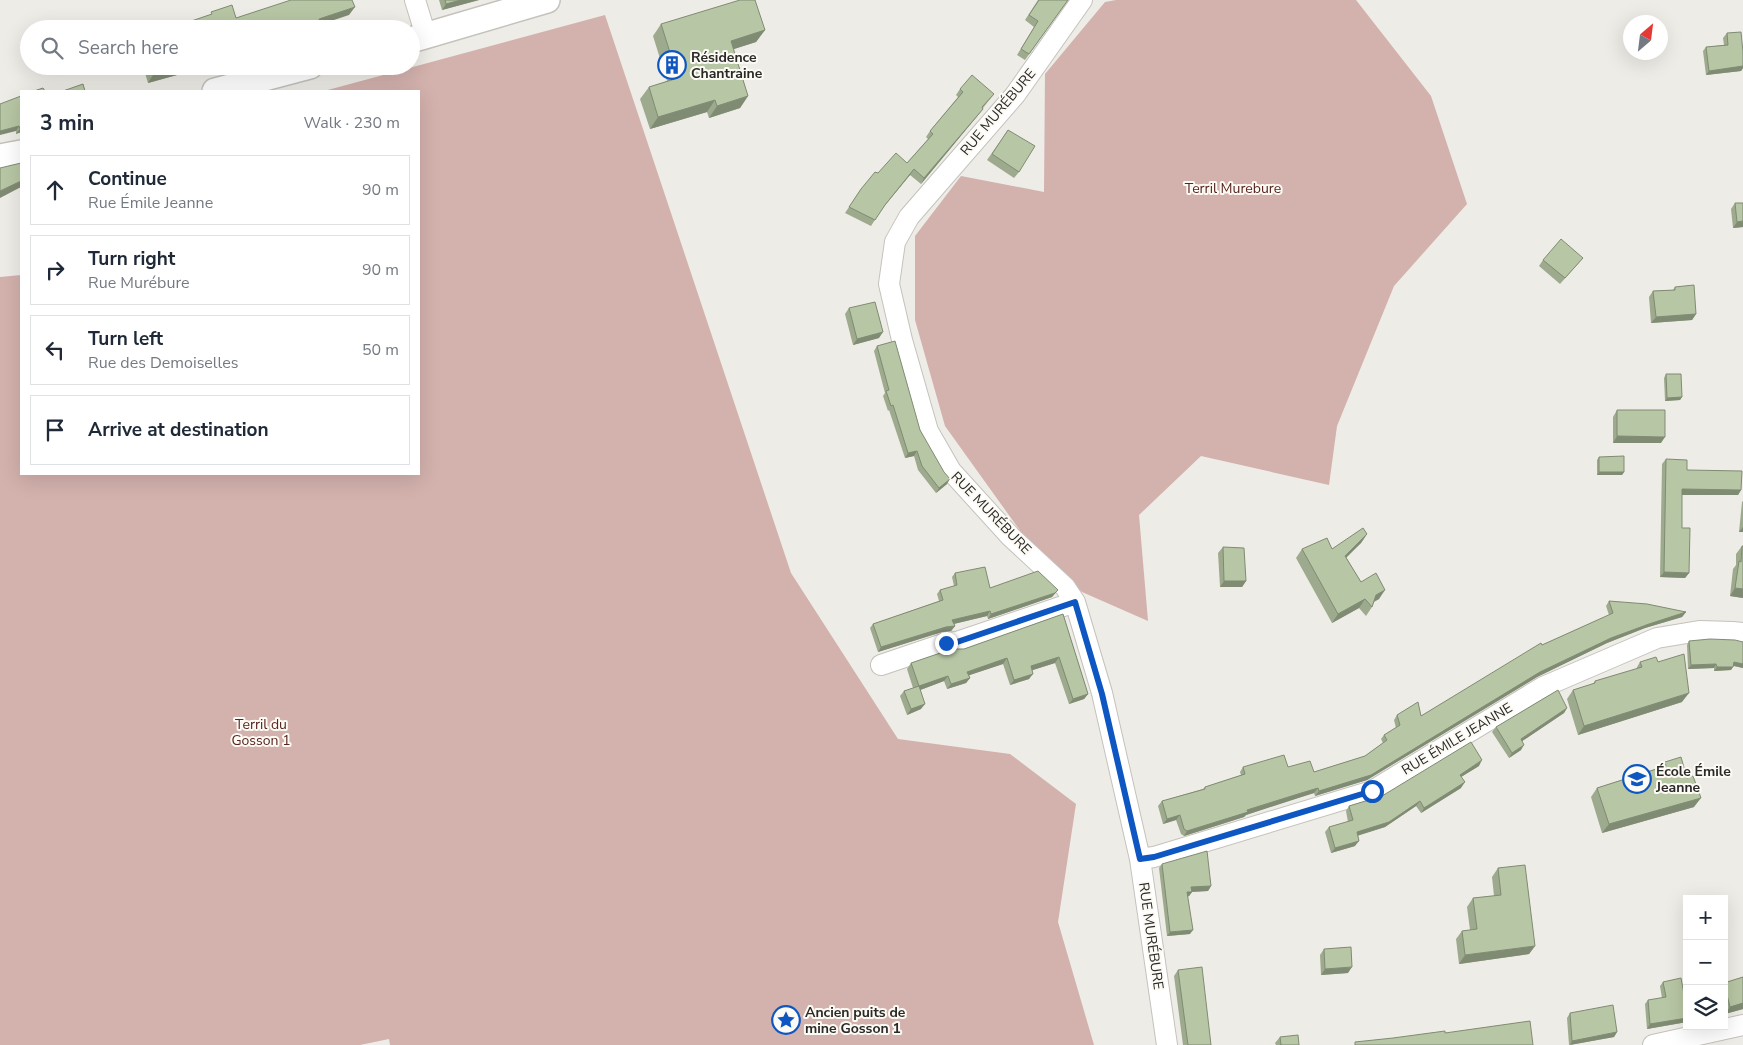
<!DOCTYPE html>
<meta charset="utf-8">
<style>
body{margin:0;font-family:"Nunito Sans",sans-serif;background:#f2f2f3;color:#1f2937}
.controls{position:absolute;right:15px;bottom:15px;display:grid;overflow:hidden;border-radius:0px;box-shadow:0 5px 20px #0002}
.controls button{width:45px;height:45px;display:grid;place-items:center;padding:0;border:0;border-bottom:1px solid #e0e1e3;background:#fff;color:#1f2937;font:25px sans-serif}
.compass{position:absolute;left:1623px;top:15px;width:45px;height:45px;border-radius:50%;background:#fff;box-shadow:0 5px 20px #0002;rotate:28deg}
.stop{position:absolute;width:15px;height:15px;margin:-11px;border:4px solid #0e56c1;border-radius:50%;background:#fff}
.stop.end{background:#0e56c1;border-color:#fff;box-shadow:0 1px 5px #0008}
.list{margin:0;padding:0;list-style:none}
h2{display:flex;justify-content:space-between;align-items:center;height:65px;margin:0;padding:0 20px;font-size:21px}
h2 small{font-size:16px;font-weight:400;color:#747a83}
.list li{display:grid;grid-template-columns:32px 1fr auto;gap:15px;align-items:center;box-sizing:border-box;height:70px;margin:0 10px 10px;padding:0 10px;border:1px solid #e0e1e3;border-radius:0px}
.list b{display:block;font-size:19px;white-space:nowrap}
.list p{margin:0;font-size:16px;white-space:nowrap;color:#747a83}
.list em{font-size:16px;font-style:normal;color:#747a83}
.icon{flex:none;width:28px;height:28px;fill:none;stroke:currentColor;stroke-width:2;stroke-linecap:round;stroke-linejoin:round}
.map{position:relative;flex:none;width:1743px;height:1045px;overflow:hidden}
.search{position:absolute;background:#fff;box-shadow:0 5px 20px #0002;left:20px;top:20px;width:400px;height:55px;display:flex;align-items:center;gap:12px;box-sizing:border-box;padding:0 18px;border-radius:28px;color:#747a83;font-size:19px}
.panel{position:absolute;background:#fff;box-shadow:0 5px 20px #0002;left:20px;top:90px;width:400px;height:385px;border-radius:0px}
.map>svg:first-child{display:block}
.green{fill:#d3b1ad}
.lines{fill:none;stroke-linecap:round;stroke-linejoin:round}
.minor-casing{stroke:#c4c2bc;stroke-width:22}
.tertiary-casing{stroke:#c4c2bc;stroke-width:28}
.minor{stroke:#fff;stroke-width:20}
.tertiary{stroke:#fff;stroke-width:25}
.wall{fill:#9daa8d}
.shaded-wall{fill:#808b73}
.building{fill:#b7c6a4;stroke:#808b73}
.route{stroke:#0e56c1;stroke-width:6}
.labels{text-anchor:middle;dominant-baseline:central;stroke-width:4;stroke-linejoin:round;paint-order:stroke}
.poi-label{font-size:14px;font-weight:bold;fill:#2a2927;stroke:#fcfaf4;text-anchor:start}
.street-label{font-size:14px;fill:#2a2927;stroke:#fcfaf4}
.park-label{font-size:14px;fill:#59241f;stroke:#fcfaf4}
</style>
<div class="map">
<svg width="1743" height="1045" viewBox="0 0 1743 1045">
<rect width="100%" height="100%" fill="#eeece6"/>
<path class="green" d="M1116,0H1356L1431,96L1467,204L1394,286L1337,426L1329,485L1201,456L1139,515L1148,621L1082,592L1021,532L945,426L915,320V236L961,176L1044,192L1045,74L1105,2Z
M605,15L791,573L898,739L1010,754L1076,804L1058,922L1094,1045H390L389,1039L360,1045H0V277L21,275V474H419V91H324Z"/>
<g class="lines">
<defs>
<path id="minor" d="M415,0L426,36
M1082,0L1015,95L909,217L895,242L889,284L902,340L928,431L951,471L1011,537L1065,587L1075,602L1102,693L1140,859L1167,1045
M881,665L946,643L957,642L1075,602
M1140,859L1154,857L1372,791L1543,687L1657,638L1699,631L1733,632L1743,633
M1653,1045L1743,1025"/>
<path id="tertiary" d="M411,40L547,0
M215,91L310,66
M0,157L21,153"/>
</defs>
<use href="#minor" class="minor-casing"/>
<use href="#tertiary" class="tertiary-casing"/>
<use href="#minor" class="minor"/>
<use href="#tertiary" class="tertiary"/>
</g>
<path class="wall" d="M439,0H479L442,10Z
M1038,0H1068L1025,60L1017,55L1034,27L1025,20Z
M661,24L765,30L756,42L733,49L748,96L740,108L709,118L707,112L650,129L640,99L649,87L667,81L653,36Z
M1727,33L1743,52V68L1741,71L1706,75L1703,51L1706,47L1724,45L1723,38Z
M143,66H193L179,71L177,75L148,83Z
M960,89L994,94L983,108L979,114L921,184L910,175L882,209L871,226L845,213L861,189L907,163L928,139L926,137L930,131L958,97L956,95Z
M21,96V132L16,134V131Z
M1008,130L1019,172L1014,178L987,160Z
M1735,203L1743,227L1733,228L1731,209Z
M1583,258L1560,284L1539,266L1543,260Z
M1675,287L1696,314L1692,320L1651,323L1649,297L1653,291L1673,290Z
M849,308L879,338L853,345L845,314Z
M877,346L920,430L947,484L936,493L918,470L914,456L905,458L889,410L888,411L883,396L885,393L874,351Z
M1666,374L1682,397L1680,400L1665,401L1664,378Z
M1617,410L1661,443H1613V417Z
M1599,457L1624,472L1622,475H1597V460Z
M1666,459L1687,470L1741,490L1738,495H1682V528L1689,573L1685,578L1660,577L1662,464Z
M1743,501V532H1739L1742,502Z
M1367,534L1361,543L1346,557L1361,582L1379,599L1374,602L1372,607L1366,616L1359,608L1332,623L1296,558L1302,549H1332Z
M1742,546L1743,598L1730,596L1733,569L1736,565V554Z
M1223,547L1246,581L1242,587H1220L1218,553Z
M955,573L990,588L1058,590L1052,597L988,619L987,616L954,624L955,626L951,631L942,632L878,652L870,628L873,624L939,601L937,594L940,590L954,586L952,577Z
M1609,601L1686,612L1682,617L1645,628L1607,643L1537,677L1367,780L1315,796L1314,793L1294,799L1246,815L1244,817L1184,836L1181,834L1176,820L1163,824L1158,806L1162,801L1203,789L1205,787L1241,775L1240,772L1243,767H1288L1314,772L1365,756L1383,743L1381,739L1384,735L1396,728L1394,720L1397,715L1421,716L1542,645L1609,615L1606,606Z
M1063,614L1088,694L1084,699L1069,704L1055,663L1032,670L1029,679L1010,685L1003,664L969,675L970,678L966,683L947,689L944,681L920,690L921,709L907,715L900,696L904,691L913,688L907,669L911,663L964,649Z
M1689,641L1743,642V668L1733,666L1731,670L1714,671V668L1688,669L1687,645Z
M1640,662H1658L1682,702L1578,735L1567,699L1573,690L1593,684L1595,681L1636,669Z
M1567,708L1564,713L1522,741L1521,750L1509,758L1492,732L1496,727Z
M1665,762L1694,807L1602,833L1591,797L1597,788L1661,767Z
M1479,766L1461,777V788L1421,813L1416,806L1385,827L1357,836L1355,846L1331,853L1325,832L1329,827L1348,822L1346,811L1349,806Z
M1162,864L1211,886L1208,891L1192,892L1189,896L1187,897L1190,934L1167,936L1159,868Z
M1498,868L1535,946L1529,954L1459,964L1456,939L1462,931L1470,930L1467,907L1473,898L1494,896L1492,877Z
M1324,949L1348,973L1321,975L1320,955Z
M1178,970L1211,1045H1183L1174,976Z
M1743,977V1009L1725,1014L1724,1011V983Z
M1663,982L1684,994L1687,993V1022L1647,1029L1645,1004L1648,1000L1662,998L1660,986Z
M1570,1013L1617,1032L1614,1037L1569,1045L1567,1018Z
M1280,1037L1299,1045H1276L1275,1043Z"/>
<path class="shaded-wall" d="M461,0H479L442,10L446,4Z
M355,7L349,15L319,25L316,29H306L319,19Z
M765,30L756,42L722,53L731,41Z
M181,66H193L179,71L177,75L148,83L153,75Z
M1743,66V68L1741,71L1706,75L1709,71Z
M748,96L740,108L709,118L717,106Z
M715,100L707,112L650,129L658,117Z
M983,109L979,114L921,184L924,178Z
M19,126L16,131L0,135V131Z
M21,128V132L16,134L20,129Z
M914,169L910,175L881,210L885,205Z
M21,181V187L0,198V191Z
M1743,221V227L1733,228L1737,222Z
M1696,314L1692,320L1651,323L1656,317Z
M883,332L879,338L853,345L857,339Z
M1682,397L1680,400L1665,401L1667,398Z
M1617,436L1665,437L1661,443H1613Z
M917,451L914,456L905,458L908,453Z
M1599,472H1624L1622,475H1597Z
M950,479L947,484L936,493L939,488Z
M1682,489L1741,490L1738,495H1679Z
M1743,527V532H1739Z
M1367,534L1361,543L1339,565L1345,556Z
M1664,572L1689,573L1685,578L1660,577Z
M1224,581H1246L1242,587H1220Z
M1735,588L1743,589V598L1730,596Z
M1058,590L1052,597L988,619L991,614Z
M1385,590L1379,599L1369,604L1376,595Z
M1365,599L1359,608L1332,623L1338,614Z
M990,611L987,616L949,625L952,620Z
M1686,612L1682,617L1645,628L1607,643L1537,677L1367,780L1315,796L1319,791L1540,672L1568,658L1611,638L1649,624Z
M955,626L951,631L942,632L878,652L881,647L946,627Z
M1059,657L1055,663L1027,672L1031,666Z
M1007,658L1003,664L964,677L967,672Z
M1734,662L1743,664V668L1731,665Z
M1716,664L1714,668L1688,669L1691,665Z
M1717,667H1733L1731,670L1714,671Z
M1033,674L1029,679L1010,685L1014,680Z
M948,676L944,681L915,692L919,686Z
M970,678L966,683L947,689L951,684Z
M1689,693L1682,702L1578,735L1584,726Z
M1088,694L1084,699L1069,704L1073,699Z
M925,704L921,709L907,715L911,709Z
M1567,708L1564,713L1518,744L1521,739Z
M1524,745L1521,750L1509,758L1512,753Z
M1482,760L1479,766L1456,780L1460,775Z
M1465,782L1461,788L1421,813L1424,808Z
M1318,788L1314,793L1246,815L1244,817L1184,836L1187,831L1247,810Z
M1701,798L1694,807L1602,833L1609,824Z
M1420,801L1416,806L1385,827L1353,837L1357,832Z
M1180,815L1176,820L1163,824L1167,819Z
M1359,841L1355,846L1331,853L1335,848Z
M1211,886L1208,891L1188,892L1191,887Z
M1187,892H1192L1189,896L1184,897Z
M1193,930L1190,934L1167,936L1170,932Z
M1535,946L1529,954L1459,964L1465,955Z
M1352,967L1348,973L1321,975L1325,969Z
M1743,1003V1009L1725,1014L1730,1007Z
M1687,1018V1022L1647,1029L1650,1024Z
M1617,1032L1614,1037L1570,1045L1572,1041Z"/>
<path class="building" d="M291,0H352L355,7L319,19L320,24L306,29H168L212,14L211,12L232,5L236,18Z
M445,0H461L446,4Z
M740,0H755L765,30L731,41L748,96L717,106L715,100L658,117L649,87L678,78L661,24Z
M1039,0H1068L1029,54L1021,49L1038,21L1029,15Z
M1741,32L1743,52V66L1709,71L1706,47L1728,45L1727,33Z
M151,66H182V67L153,75Z
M972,75L994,94L982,107L983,109L924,178L914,169L885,205L875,220L849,207L861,189L875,172L878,173L896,153L907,163L933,134L930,131L963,92L960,89Z
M83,84L85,91H63Z
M43,88L45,91H34Z
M21,96V128L20,129L19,126L0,131V104Z
M1008,130L1035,146L1019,172L992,154Z
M21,163V181L0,191V168Z
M1735,203H1743V221L1737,222Z
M1561,239L1583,258L1565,278L1543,260Z
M1694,285L1696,314L1656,317L1653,291L1675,290V287Z
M875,302L883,332L857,339L849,308Z
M895,341L920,430L944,472L950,479L939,488L922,466L917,451L908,453L893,405L891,406L886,391L889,390L877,346Z
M1666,374H1681L1682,397L1667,398Z
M1617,410H1665V437L1617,436Z
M1624,456V472H1599V457Z
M1666,459L1687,460V470L1742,471L1741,490L1682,489V528H1690L1689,573L1664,572Z
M1363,528L1367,534L1345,556L1361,582L1376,573L1385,590L1376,595L1372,607L1365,599L1338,614L1302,549L1327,538L1332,549Z
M1742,546H1743V589L1735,588L1739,561L1741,562Z
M1223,547L1244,548L1246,581H1224Z
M985,567L990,588L1038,571L1058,590L1055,593L991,614L990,611L952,620L955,626L946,627L881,647L873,624L943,600L940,590L957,585L955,573Z
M1609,601L1647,604L1686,612L1649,624L1611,638L1540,672L1371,775L1319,791L1318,788L1298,794L1247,810L1248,812L1187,831L1184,829L1180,815L1167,819L1162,801L1205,789V787L1245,774L1243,767L1284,755L1288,767L1310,761L1314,772L1365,756L1387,740L1384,735L1400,725L1397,715L1418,702L1421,716L1541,643L1542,645L1613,613Z
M1063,614L1088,694L1073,699L1059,657L1031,666L1033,674L1014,680L1007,658L967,672L970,678L951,684L948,676L919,686L925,704L911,709L904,691L919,686L911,663L952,649H964Z
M1710,639L1735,640L1743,642V664L1734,662L1733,667H1717L1716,664L1691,665L1689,641Z
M1684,654L1689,693L1584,726L1573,690L1595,683V681L1642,667L1640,662L1656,657L1658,662Z
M1558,690L1567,708L1521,739L1524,745L1512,753L1496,727Z
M1471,742L1482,760L1460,775L1465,782L1424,808L1420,801L1389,822L1357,832L1359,841L1335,848L1329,827L1353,820L1349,806L1382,796Z
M1681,757L1687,778L1693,776L1701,798L1609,824L1597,788L1666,766L1665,762Z
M1207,851L1211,886L1191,887L1192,892H1187L1193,930L1170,932L1162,864Z
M1525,865L1535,946L1465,955L1462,931L1477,929L1473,898L1501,895L1498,868Z
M1351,947L1352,967L1325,969L1324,949Z
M1202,967L1211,1045H1188L1178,970Z
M1743,977V1003L1730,1007L1724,983Z
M1681,978L1684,994L1687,993V1018L1650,1024L1648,1000L1666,997L1663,982Z
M1613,1005L1617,1032L1572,1041L1570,1013Z
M1530,1021L1533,1045H1355V1042L1393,1038L1445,1031V1033Z
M1298,1035L1299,1045H1280H1281L1280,1037Z"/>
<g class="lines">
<path class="route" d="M946,643L957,642L1075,602L1102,694L1140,859L1154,857L1372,791"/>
</g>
<defs>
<symbol id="building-ring" viewBox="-11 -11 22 22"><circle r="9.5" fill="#fcfaf4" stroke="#0e56c1" stroke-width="1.5"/><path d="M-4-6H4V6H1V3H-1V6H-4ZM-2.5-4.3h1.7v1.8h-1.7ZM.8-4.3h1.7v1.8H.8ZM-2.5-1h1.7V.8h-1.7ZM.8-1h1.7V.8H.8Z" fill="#0e56c1"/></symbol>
<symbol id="school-ring" viewBox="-11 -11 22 22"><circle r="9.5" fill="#fcfaf4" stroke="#0e56c1" stroke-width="1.5"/><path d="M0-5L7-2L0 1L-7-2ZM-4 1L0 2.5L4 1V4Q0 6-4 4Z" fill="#0e56c1"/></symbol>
<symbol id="sight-ring" viewBox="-11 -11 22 22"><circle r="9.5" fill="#fcfaf4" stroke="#0e56c1" stroke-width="1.5"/><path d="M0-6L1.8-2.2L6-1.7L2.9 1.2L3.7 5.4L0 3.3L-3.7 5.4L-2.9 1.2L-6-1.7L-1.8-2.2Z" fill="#0e56c1"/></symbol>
</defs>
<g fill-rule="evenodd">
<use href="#building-ring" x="656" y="49" width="32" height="32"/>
<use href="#school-ring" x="1621" y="763" width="32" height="32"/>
<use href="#sight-ring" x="770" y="1004" width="32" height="32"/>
</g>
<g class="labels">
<g class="poi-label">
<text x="691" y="57">Résidence<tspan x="691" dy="16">Chantraine</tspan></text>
<text x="1656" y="771">École Émile<tspan x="1656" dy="16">Jeanne</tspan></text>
<text x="805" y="1012">Ancien puits de<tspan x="805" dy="16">mine Gosson 1</tspan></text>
</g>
<g class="street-label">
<text transform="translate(998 112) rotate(-50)">RUE MURÉBURE</text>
<text transform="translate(991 513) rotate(46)">RUE MURÉBURE</text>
<text transform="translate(1457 739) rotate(-31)">RUE ÉMILE JEANNE</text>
<text transform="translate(1151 936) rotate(82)">RUE MURÉBURE</text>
</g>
<g class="park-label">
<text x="1233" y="188">Terril Murebure</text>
<text x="261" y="724">Terril du<tspan x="261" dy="16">Gosson 1</tspan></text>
</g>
</g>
</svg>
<div class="controls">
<button>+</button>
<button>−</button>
<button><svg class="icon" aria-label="layers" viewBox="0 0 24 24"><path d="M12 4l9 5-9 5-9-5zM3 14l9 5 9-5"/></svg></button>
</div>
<svg class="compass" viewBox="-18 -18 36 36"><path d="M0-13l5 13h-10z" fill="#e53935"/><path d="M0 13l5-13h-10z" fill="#747a83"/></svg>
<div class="stop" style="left:1372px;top:791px"></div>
<div class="stop end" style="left:946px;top:643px"></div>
<div class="search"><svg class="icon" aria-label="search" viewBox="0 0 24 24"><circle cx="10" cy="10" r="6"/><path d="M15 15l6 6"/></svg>Search here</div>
<section class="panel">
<h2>3 min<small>Walk · 230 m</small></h2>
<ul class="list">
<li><svg class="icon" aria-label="ahead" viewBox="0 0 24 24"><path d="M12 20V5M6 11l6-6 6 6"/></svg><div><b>Continue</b><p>Rue Émile Jeanne</p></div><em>90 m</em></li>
<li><svg class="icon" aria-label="right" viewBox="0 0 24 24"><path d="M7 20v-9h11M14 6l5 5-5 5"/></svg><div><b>Turn right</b><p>Rue Murébure</p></div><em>90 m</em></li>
<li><svg class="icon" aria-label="left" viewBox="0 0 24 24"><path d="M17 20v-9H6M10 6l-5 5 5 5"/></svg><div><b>Turn left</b><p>Rue des Demoiselles</p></div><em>50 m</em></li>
<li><svg class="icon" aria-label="arrive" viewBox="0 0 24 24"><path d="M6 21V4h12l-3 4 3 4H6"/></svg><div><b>Arrive at destination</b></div></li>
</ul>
</section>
</div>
